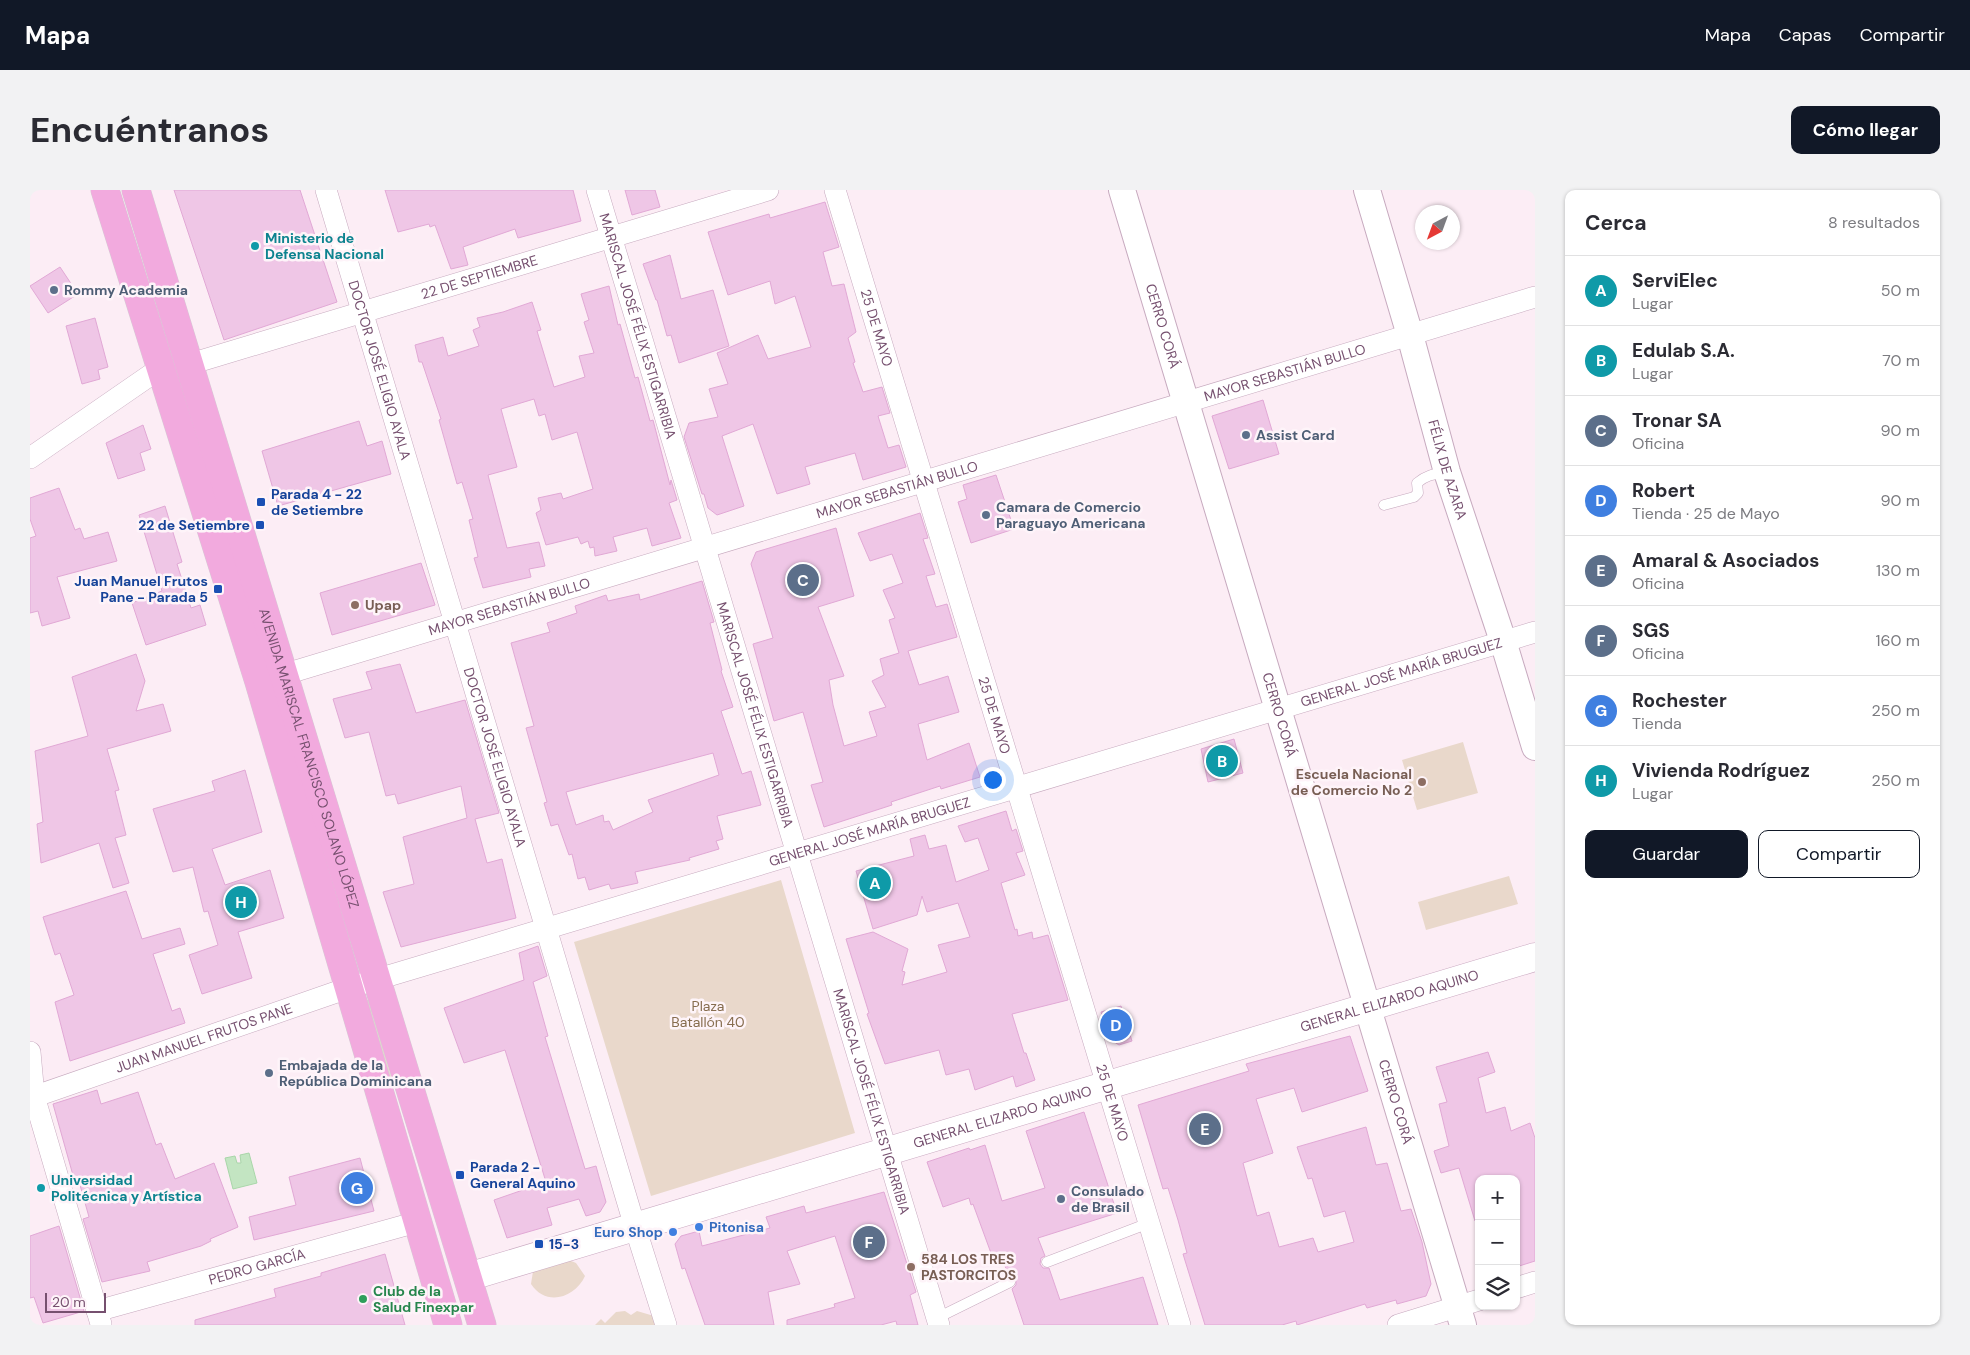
<!DOCTYPE html>
<html lang="es">
<meta charset="utf-8">
<style>
body{margin:0;font-family:"DM Sans",sans-serif;background:#f2f2f3;color:#2b2b33}
.controls{position:absolute;right:15px;bottom:15px;display:grid;overflow:hidden;border-radius:10px;box-shadow:0 1px 4px #0004}
.controls button{width:45px;height:45px;display:grid;place-items:center;padding:0;border:0;border-bottom:1px solid #e1e1e2;background:#fff;color:#2b2b33;font:25px sans-serif}
.compass{position:absolute;left:1385px;top:15px;width:45px;height:45px;border-radius:50%;background:#fff;box-shadow:0 1px 4px #0004;rotate:221deg}
.scale{position:absolute;left:15px;bottom:12px;width:61px;box-sizing:border-box;padding-left:5px;border:2px solid #76506f;border-top:0;font-size:14px;line-height:18px;white-space:nowrap;color:#76506f;-webkit-text-stroke:4px #fef4f9;paint-order:stroke}
.you{position:absolute;left:962px;top:589px;width:18px;height:18px;margin:-12px;border:4px solid #fff;border-radius:50%;background:#1a73e8;box-shadow:0 0 0 8px #1a73e833}
.badge{display:grid;place-items:center;width:32px;height:32px;border-radius:50%;background:#111827;color:#fff;font-size:16px;font-weight:700}
.pin{position:absolute;translate:-50% -50%;border:2px solid #fff;box-shadow:0 1px 5px #0006}
.list{margin:0;padding:0;list-style:none}
h2{display:flex;justify-content:space-between;align-items:center;height:65px;margin:0;padding:0 20px;font-size:21px}
h2 small{font-size:16px;font-weight:400;color:#7c7c81}
.list li{display:grid;grid-template-columns:32px 1fr auto;gap:15px;align-items:center;box-sizing:border-box;height:70px;padding:0 20px;border-top:1px solid #e1e1e2}
.list b{display:block;font-size:19px;white-space:nowrap}
.list p{margin:0;font-size:16px;white-space:nowrap;color:#7c7c81}
.list em{font-size:16px;font-style:normal;color:#7c7c81}
.actions{display:flex;gap:10px;padding:15px 20px}
.actions a{flex:1;padding:11px 0;border:1px solid #111827;border-radius:10px;text-align:center;font-size:18px;color:#111827}
.actions .main{background:#111827;color:#fff}
.icon{flex:none;width:28px;height:28px;fill:none;stroke:currentColor;stroke-width:2;stroke-linecap:round;stroke-linejoin:round}
.map{position:relative;flex:none;width:1505px;height:1135px;overflow:hidden;border-radius:10px}
header{display:flex;align-items:center;gap:30px;box-sizing:border-box;height:70px;padding:0 25px;background:#111827;color:#fff}
header strong{font-size:24px}
nav{display:flex;gap:28px;margin-inline-start:auto;font-size:18px}
.intro{display:flex;align-items:center;justify-content:space-between;box-sizing:border-box;height:120px;padding:0 30px}
h1{margin:0;font-size:35px}
.button{padding:12px 22px;border-radius:10px;background:#111827;color:#fff;font-size:18px;font-weight:700}
main{display:flex;gap:30px;padding:0 30px}
aside{flex:1;background:#fff;border-radius:10px;box-shadow:0 1px 4px #0004}
.map>svg:first-child{display:block}
.green{fill:#e9d8cb}
.water{fill:#c3e5c2;stroke:#a9d6a9}
.building{fill:#efc6e6;stroke:#e1a8d5;fill-rule:evenodd}
.lines{fill:none;stroke-linecap:round;stroke-linejoin:round}
.service-casing{stroke:#c7aabf;stroke-width:11}
.minor-casing{stroke:#c7aabf;stroke-width:22}
.tertiary-casing{stroke:#c7aabf;stroke-width:28}
.secondary-casing{stroke:#caa9c1;stroke-width:29}
.trunk-casing{stroke:#d6cad4;stroke-width:29}
.service{stroke:#fff;stroke-width:10}
.minor{stroke:#fff;stroke-width:21}
.tertiary{stroke:#fff;stroke-width:26}
.secondary{stroke:#fff;stroke-width:28}
.trunk{stroke:#f2aade;stroke-width:28}
.culture-dot{fill:#0f9aa8;stroke:#fef4f9;stroke-width:2}
.service-dot{fill:#5c6f8a;stroke:#fef4f9;stroke-width:2}
.transit-dot{fill:#1a4fb4;stroke:#fef4f9;stroke-width:2}
.education-dot{fill:#8d6e63;stroke:#fef4f9;stroke-width:2}
.shop-dot{fill:#3f7fe0;stroke:#fef4f9;stroke-width:2}
.leisure-dot{fill:#2e9e5b;stroke:#fef4f9;stroke-width:2}
.labels{text-anchor:middle;dominant-baseline:central;stroke-width:5;stroke-linejoin:round;paint-order:stroke}
.culture-label{font-size:14px;font-weight:bold;fill:#0d838f;stroke:#fef4f9;text-anchor:start}
.street-label{font-size:14px;fill:#76506f;stroke:#fef4f9}
.service-label{font-size:14px;font-weight:bold;fill:#4e5e75;stroke:#fef4f9;text-anchor:start}
.transit-label{font-size:14px;font-weight:bold;fill:#164399;stroke:#fef4f9;text-anchor:start}
.education-label{font-size:14px;font-weight:bold;fill:#785e54;stroke:#fef4f9;text-anchor:start}
.park-label{font-size:14px;fill:#876d4f;stroke:#fef4f9}
.shop-label{font-size:14px;font-weight:bold;fill:#366cbe;stroke:#fef4f9;text-anchor:start}
.leisure-label{font-size:14px;font-weight:bold;fill:#27864d;stroke:#fef4f9;text-anchor:start}
</style>
<header>
<strong>Mapa</strong>
<nav><a>Mapa</a><a>Capas</a><a>Compartir</a></nav>
</header>
<div class="intro"><h1>Encuéntranos</h1><a class="button">Cómo llegar</a></div>
<main>
<div class="map">
<svg width="1505" height="1135" viewBox="0 0 1505 1135">
<rect width="100%" height="100%" fill="#fcedf5"/>
<path class="green" d="M1433,552L1448,603L1387,620L1372,570Z
M1479,686L1488,714L1396,740L1388,712Z
M751,690L825,943L621,1006L544,752Z
M336,809L340,811L364,897L362,896Z
M534,1068L546,1073L555,1086C545,1108 516,1117 501,1094L504,1075Z
M595,1121L601,1125L607,1121L624,1126L633,1135H565L571,1129L575,1133L586,1122Z"/>
<path class="water" d="M219,963L227,993L203,999L195,968L205,966L207,973H211L210,965Z"/>
<path class="building" d="M144,0H270L307,112L194,150Z
M355,0H543L551,31L488,48L485,39L433,57L438,75L421,79L405,35L400,37L399,34L368,42Z
M595,0H625L630,17L602,25Z
M795,12L809,57L793,62L802,96L814,94L826,142L818,148L825,172L823,173L833,202L852,197L860,223L848,226L858,258L869,255L876,277L833,290L825,263L775,277L780,294L747,304L723,234L692,246L714,316L687,325L678,318L674,304H672L654,247L659,233L688,227L679,199L698,194L687,163L728,145L738,169L781,157L765,106L745,114L740,91L698,105L678,42L739,24L740,28Z
M640,65L651,109L683,100L699,156L649,173L641,145L637,146L627,110H626L613,74Z
M30,77L48,104L18,123L0,96Z
M579,96L588,135L590,134L605,188L608,187L620,231L623,230L640,295L641,290L647,310L639,313L651,348L622,356L617,338L583,347L587,361L565,366L564,357L560,358L558,351L551,354L548,347L516,355L506,323L511,320L508,308L531,303L533,309L563,299L547,242L522,250L515,224L509,226L504,209L471,219L487,277L458,285L477,358L509,352L515,376L499,379L501,387L453,398L444,368L448,367L439,330L443,329L432,292L427,294L409,230L411,229L392,172H389L385,155L413,147L418,166L449,156L443,140L450,137L447,128L473,122L502,112L511,140L507,141L524,197L555,187L549,166L564,163L554,132L559,130L551,104Z
M65,128L78,177L68,180L70,189L52,194L36,136Z
M1233,210L1249,264L1199,279L1182,226Z
M329,231L337,256L352,251L361,284L248,316L232,261Z
M113,235L121,259L110,263L115,280L88,289L76,253Z
M966,285L984,339L941,353L928,312L937,309L933,295Z
M29,298L45,340L50,338L54,349L78,342L87,371L27,387L40,428L12,436L8,421L0,423V348L6,346L0,329V308Z
M135,316L152,372L147,374L161,418L170,415L176,435L116,455L102,413L132,401L109,325Z
M890,323L898,348L893,349L905,384L896,386L906,417L917,414L927,447L878,461L889,495L918,486L929,522L888,534L897,570L939,553L950,587L911,599L910,596L861,612L862,615L794,637L781,595L793,592L773,522L744,531L723,454L743,448L721,374L726,362L806,338L824,406L788,417L814,486L799,490L803,515L814,556L847,546L839,522L856,517L842,491L854,485L850,469L869,463L859,430L865,428L853,400L873,393L862,364L840,371L828,343Z
M391,373L405,415L302,445L290,403Z
M672,391L684,432L680,433L692,480L691,481L703,517L691,521L712,584L721,581L731,615L687,626L693,649L686,651L689,659L659,668L660,670L605,682L608,693L581,699L579,694L559,700L555,687L548,689L542,664L539,665L528,634L521,636L514,613L517,612L496,538L504,536L481,453L520,442L517,433L547,423L545,416L576,405L578,411L609,404L610,410ZM683,563L689,585L618,610L623,622L583,640L579,631L574,632L573,625L546,635L536,602Z
M106,464L115,491L106,521L133,514L141,541L77,559L89,600L85,601L96,645L85,648L99,693L83,698L69,653L11,673L7,634L13,632L5,561L58,546L42,487Z
M370,474L386,523L435,510L469,623L445,629L457,673L472,669L486,728L371,757L353,702L384,694L373,647L437,628L431,596L368,614L365,604L356,606L339,542L315,548L303,509L342,499L336,482Z
M1204,549L1213,583L1178,592L1171,559Z
M215,580L232,642L182,659L195,695L240,680L254,728L208,742L222,788L172,804L159,765L188,755L178,721L174,722L163,677L143,682L123,619L185,601L182,591Z
M976,621L982,641L986,639L993,661L986,663L995,685L971,693L985,740L987,739L988,746L1002,742L1003,749L1018,745L1038,810L982,824L994,863H996L1005,890L986,897L983,886L945,900L939,879L916,885L909,860L855,874L837,824L839,823L816,749L843,742L878,759L872,781L875,782L872,795L917,782L908,755L940,747L928,713L897,722L892,706L887,725L843,739L826,681L884,666L880,649L895,645L899,659L916,655L926,692L959,680L948,648L935,652L928,636Z
M96,701L112,749L150,738L155,754L123,764L142,821L150,818L155,833L40,871L25,812L44,805L30,763L25,765L13,727Z
M508,756L517,786L503,792L518,846L515,847L555,979L566,976L576,1012L570,1022L556,1026L549,1009L517,1018L522,1035L477,1048L464,1010L516,992L475,860L434,873L414,818L494,790L489,763Z
M1091,816L1102,851L1089,855L1078,848L1071,822Z
M1320,846L1338,901L1272,922L1264,898L1226,909L1243,963L1213,973L1227,1026L1239,1022L1249,1057L1283,1048L1288,1062L1324,1052L1315,1021L1294,1027L1282,988L1278,989L1267,957L1336,937L1346,975L1357,973L1371,1021L1381,1019L1392,1052L1401,1094L1396,1106L1367,1114L1366,1110L1337,1118L1335,1114L1267,1135L1266,1131L1252,1135H1175L1153,1064L1157,1063L1148,1030L1138,998L1133,999L1108,915L1219,881L1216,874Z
M1458,862L1465,882L1448,888L1456,923L1475,917L1481,941L1500,933L1505,948V1071L1486,1077V989H1449V1030L1445,1031L1429,978L1411,983L1404,961L1419,956L1409,914L1417,912L1406,877Z
M67,900L71,914L108,902L126,955L131,953L145,989L184,973L208,1037L180,1049L181,1051L171,1056L117,1072L120,1081L72,1092L53,1029L59,1027L50,995L46,996L23,914Z
M1054,922L1087,1023L1008,1048L1015,1066L1011,1068L1010,1074L1013,1078H1019L1030,1110L1113,1087L1128,1135H994L982,1099L986,1095V1089L983,1086H978L974,1072L965,1074L943,1014L941,1015L939,1008L913,1017L897,972L939,958L940,960L955,955L972,1011L1015,998L996,941Z
M330,968L344,1021L224,1050L219,1027L266,1015L259,987Z
M854,1002L886,1102L880,1105L888,1135H867L866,1131L851,1135H757V1130L805,1117L804,1114L825,1108L805,1046L757,1061L770,1094L738,1102L744,1135H675L655,1078L652,1079L645,1054L651,1046L669,1041L672,1056L740,1038L736,1027L774,1016L776,1023Z
M29,1036L54,1121L13,1133L4,1107L0,1108V1046Z
M355,1064L375,1135H165V1130L246,1107L244,1099L291,1086V1083Z"/>
<g class="lines">
<defs>
<path id="service" d="M1354,315L1384,307L1388,303L1387,293C1396,285 1405,284 1416,282
M1017,1072L1119,1033
M907,1128L980,1092"/>
<g id="minor">
<path id="s1" d="M296,0L605,1037L636,1135"/>
<path id="s2" d="M567,0L909,1135"/>
<path id="s3" d="M805,0L1150,1135"/>
<path id="s4" d="M160,174L738,0"/>
<path d="M0,268L132,177"/>
<path id="s5" d="M239,489L1505,107"/>
<path d="M0,862L4,906L71,1134"/>
<path id="s6" d="M0,908L318,798L1505,442"/>
<path d="M1486,1098L1505,1092"/>
<path id="s7" d="M67,1121L387,1032"/>
<path d="M1368,1135L1449,1110"/>
</g>
<g id="tertiary">
<path id="s8" d="M1092,0L1433,1135"/>
<path id="s9" d="M1337,0L1380,145L1417,282L1473,451L1505,557"/>
</g>
<g id="secondary">
<path id="s10" d="M438,1087L1505,767"/>
</g>
<g id="trunk">
<path d="M75,0L229,492L418,1135"/>
<path id="s11" d="M106,0L452,1135"/>
</g>
</defs>
<use href="#service" class="service-casing"/>
<use href="#minor" class="minor-casing"/>
<use href="#tertiary" class="tertiary-casing"/>
<use href="#secondary" class="secondary-casing"/>
<use href="#trunk" class="trunk-casing"/>
<use href="#service" class="service"/>
<use href="#minor" class="minor"/>
<use href="#tertiary" class="tertiary"/>
<use href="#secondary" class="secondary"/>
<use href="#trunk" class="trunk"/>
</g>
<g class="culture-dot">
<circle cx="225" cy="56" r="5"/>
<circle cx="11" cy="998" r="5"/>
</g>
<g class="service-dot">
<circle cx="24" cy="100" r="5"/>
<circle cx="1216" cy="245" r="5"/>
<circle cx="956" cy="325" r="5"/>
<circle cx="239" cy="883" r="5"/>
<circle cx="1031" cy="1009" r="5"/>
</g>
<g class="transit-dot">
<rect x="226" y="307" width="10" height="10" rx="2.5"/>
<rect x="225" y="330" width="10" height="10" rx="2.5"/>
<rect x="183" y="394" width="10" height="10" rx="2.5"/>
<rect x="425" y="980" width="10" height="10" rx="2.5"/>
<rect x="504" y="1049" width="10" height="10" rx="2.5"/>
</g>
<g class="education-dot">
<circle cx="325" cy="415" r="5"/>
<circle cx="1392" cy="592" r="5"/>
<circle cx="881" cy="1077" r="5"/>
</g>
<g class="shop-dot">
<circle cx="669" cy="1037" r="5"/>
<circle cx="643" cy="1042" r="5"/>
</g>
<circle class="leisure-dot" cx="333" cy="1109" r="5"/>
<g class="labels">
<g class="culture-label">
<text x="235" y="48">Ministerio de<tspan x="235" dy="16">Defensa Nacional</tspan></text>
<text x="21" y="990">Universidad<tspan x="21" dy="16">Politécnica y Artística</tspan></text>
</g>
<g class="street-label">
<text stroke="none"><textPath href="#s4" startOffset="302">22 DE SEPTIEMBRE</textPath></text>
<text stroke="none"><textPath href="#s8" startOffset="142">CERRO CORÁ</textPath></text>
<text stroke="none"><textPath href="#s2" startOffset="142">MARISCAL JOSÉ FÉLIX ESTIGARRIBIA</textPath></text>
<text stroke="none"><textPath href="#s3" startOffset="144">25 DE MAYO</textPath></text>
<text stroke="none"><textPath href="#s1" startOffset="188">DOCTOR JOSÉ ELIGIO AYALA</textPath></text>
<text stroke="none"><textPath href="#s5" startOffset="1061">MAYOR SEBASTIÁN BULLO</textPath></text>
<text stroke="none"><textPath href="#s9" startOffset="291">FÉLIX DE AZARA</textPath></text>
<text stroke="none"><textPath href="#s5" startOffset="656">MAYOR SEBASTIÁN BULLO</textPath></text>
<text stroke="none"><textPath href="#s5" startOffset="251">MAYOR SEBASTIÁN BULLO</textPath></text>
<text stroke="none"><textPath href="#s6" startOffset="1436">GENERAL JOSÉ MARÍA BRUGUEZ</textPath></text>
<text stroke="none"><textPath href="#s2" startOffset="548">MARISCAL JOSÉ FÉLIX ESTIGARRIBIA</textPath></text>
<text stroke="none"><textPath href="#s3" startOffset="549">25 DE MAYO</textPath></text>
<text stroke="none"><textPath href="#s8" startOffset="548">CERRO CORÁ</textPath></text>
<text stroke="none"><textPath href="#s11" startOffset="594">AVENIDA MARISCAL FRANCISCO SOLANO LÓPEZ</textPath></text>
<text stroke="none"><textPath href="#s1" startOffset="592">DOCTOR JOSÉ ELIGIO AYALA</textPath></text>
<text stroke="none"><textPath href="#s6" startOffset="881">GENERAL JOSÉ MARÍA BRUGUEZ</textPath></text>
<text stroke="none"><textPath href="#s10" startOffset="962">GENERAL ELIZARDO AQUINO</textPath></text>
<text stroke="none"><textPath href="#s6" startOffset="184">JUAN MANUEL FRUTOS PANE</textPath></text>
<text stroke="none"><textPath href="#s2" startOffset="952">MARISCAL JOSÉ FÉLIX ESTIGARRIBIA</textPath></text>
<text stroke="none"><textPath href="#s3" startOffset="954">25 DE MAYO</textPath></text>
<text stroke="none"><textPath href="#s8" startOffset="952">CERRO CORÁ</textPath></text>
<text stroke="none"><textPath href="#s10" startOffset="558">GENERAL ELIZARDO AQUINO</textPath></text>
<text stroke="none"><textPath href="#s7" startOffset="166">PEDRO GARCÍA</textPath></text>
</g>
<g class="service-label">
<text x="34" y="100">Rommy Academia</text>
<text x="1226" y="245">Assist Card</text>
<text x="966" y="317">Camara de Comercio<tspan x="966" dy="16">Paraguayo Americana</tspan></text>
<text x="249" y="875">Embajada de la<tspan x="249" dy="16">República Dominicana</tspan></text>
<text x="1041" y="1001">Consulado<tspan x="1041" dy="16">de Brasil</tspan></text>
</g>
<g class="transit-label">
<text x="241" y="304">Parada 4 - 22<tspan x="241" dy="16">de Setiembre</tspan></text>
<text x="220" y="335" text-anchor="end">22 de Setiembre</text>
<text x="178" y="391" text-anchor="end">Juan Manuel Frutos<tspan x="178" dy="16">Pane - Parada 5</tspan></text>
<text x="440" y="977">Parada 2 -<tspan x="440" dy="16">General Aquino</tspan></text>
<text x="519" y="1054">15-3</text>
</g>
<g class="education-label">
<text x="335" y="415">Upap</text>
<text x="1382" y="584" text-anchor="end">Escuela Nacional<tspan x="1382" dy="16">de Comercio No 2</tspan></text>
<text x="891" y="1069">584 LOS TRES<tspan x="891" dy="16">PASTORCITOS</tspan></text>
</g>
<g class="park-label">
<text x="678" y="816">Plaza<tspan x="678" dy="16">Batallón 40</tspan></text>
</g>
<g class="shop-label">
<text x="679" y="1037">Pitonisa</text>
<text x="633" y="1042" text-anchor="end">Euro Shop</text>
</g>
<g class="leisure-label">
<text x="343" y="1101">Club de la<tspan x="343" dy="16">Salud Finexpar</tspan></text>
</g>
</g>
</svg>
<div class="controls">
<button>+</button>
<button>−</button>
<button><svg class="icon" aria-label="layers" viewBox="0 0 24 24"><path d="M12 4l9 5-9 5-9-5zM3 14l9 5 9-5"/></svg></button>
</div>
<svg class="compass" viewBox="-18 -18 36 36"><path d="M0-13l5 13h-10z" fill="#e53935"/><path d="M0 13l5-13h-10z" fill="#7c7c81"/></svg>
<div class="scale">20 m</div>
<div class="you"></div>
<div class="pin badge" style="left:845px;top:693px;background:#0f9aa8">A</div>
<div class="pin badge" style="left:1192px;top:571px;background:#0f9aa8">B</div>
<div class="pin badge" style="left:773px;top:390px;background:#5c6f8a">C</div>
<div class="pin badge" style="left:1086px;top:835px;background:#3f7fe0">D</div>
<div class="pin badge" style="left:1175px;top:939px;background:#5c6f8a">E</div>
<div class="pin badge" style="left:839px;top:1052px;background:#5c6f8a">F</div>
<div class="pin badge" style="left:327px;top:998px;background:#3f7fe0">G</div>
<div class="pin badge" style="left:211px;top:712px;background:#0f9aa8">H</div>
</div>
<aside>
<h2>Cerca<small>8 resultados</small></h2>
<ul class="list">
<li><span class="badge" style="background:#0f9aa8">A</span><div><b>ServiElec</b><p>Lugar</p></div><em>50 m</em></li>
<li><span class="badge" style="background:#0f9aa8">B</span><div><b>Edulab S.A.</b><p>Lugar</p></div><em>70 m</em></li>
<li><span class="badge" style="background:#5c6f8a">C</span><div><b>Tronar SA</b><p>Oficina</p></div><em>90 m</em></li>
<li><span class="badge" style="background:#3f7fe0">D</span><div><b>Robert</b><p>Tienda · 25 de Mayo</p></div><em>90 m</em></li>
<li><span class="badge" style="background:#5c6f8a">E</span><div><b>Amaral &amp; Asociados</b><p>Oficina</p></div><em>130 m</em></li>
<li><span class="badge" style="background:#5c6f8a">F</span><div><b>SGS</b><p>Oficina</p></div><em>160 m</em></li>
<li><span class="badge" style="background:#3f7fe0">G</span><div><b>Rochester</b><p>Tienda</p></div><em>250 m</em></li>
<li><span class="badge" style="background:#0f9aa8">H</span><div><b>Vivienda Rodríguez</b><p>Lugar</p></div><em>250 m</em></li>
</ul>
<div class="actions"><a class="main">Guardar</a><a>Compartir</a></div>
</aside>
</main>
